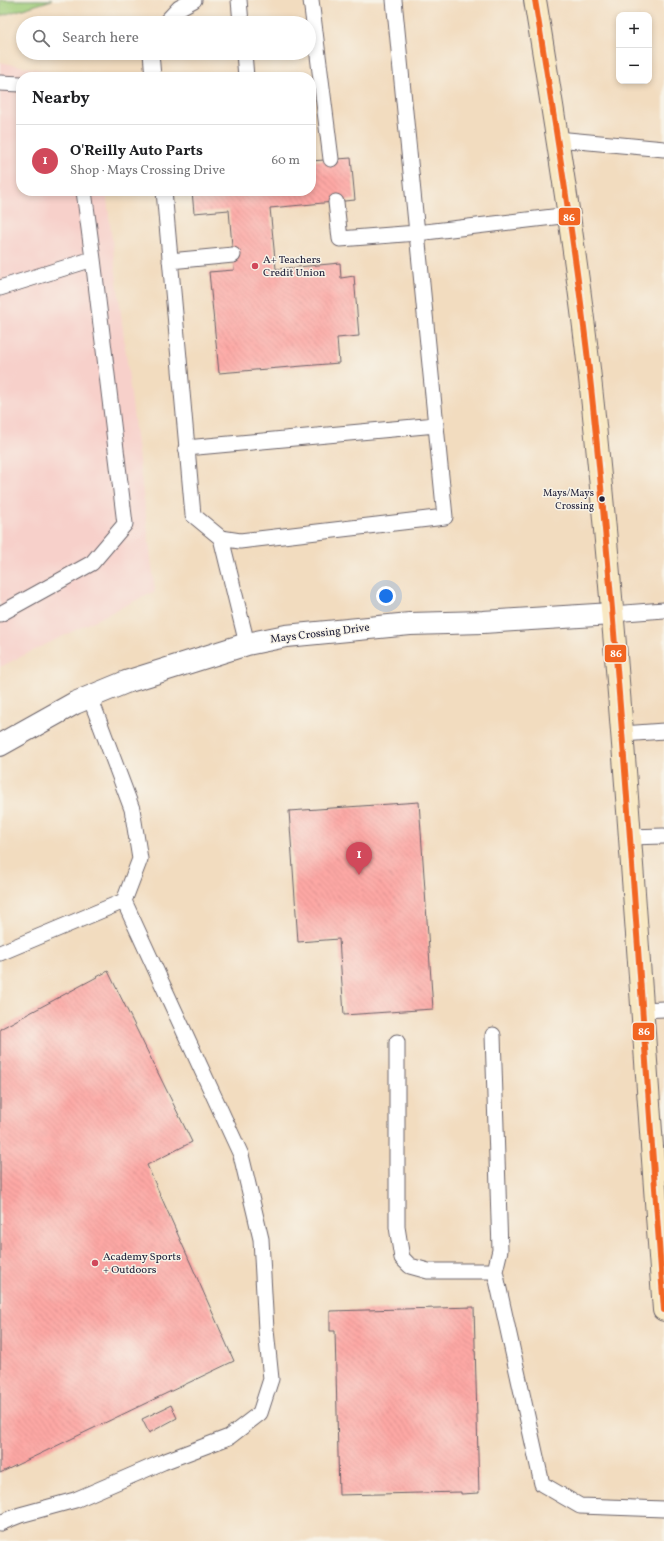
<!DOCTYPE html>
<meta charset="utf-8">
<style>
body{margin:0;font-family:Vollkorn,serif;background:#f6f6f6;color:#202124}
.controls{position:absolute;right:12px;top:12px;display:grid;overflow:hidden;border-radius:8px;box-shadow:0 2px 6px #0003}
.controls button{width:36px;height:36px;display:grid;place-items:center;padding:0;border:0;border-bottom:1px solid #e0e0e0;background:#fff;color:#202124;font:20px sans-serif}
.you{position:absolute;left:386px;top:596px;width:14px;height:14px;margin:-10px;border:3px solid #fff;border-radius:50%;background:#1a73e8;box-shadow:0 0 0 6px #1a73e833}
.badge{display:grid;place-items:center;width:26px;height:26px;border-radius:50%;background:#d1495b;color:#fff;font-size:13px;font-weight:700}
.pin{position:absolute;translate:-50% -33px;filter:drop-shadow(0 1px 2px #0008)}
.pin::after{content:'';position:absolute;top:21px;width:14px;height:12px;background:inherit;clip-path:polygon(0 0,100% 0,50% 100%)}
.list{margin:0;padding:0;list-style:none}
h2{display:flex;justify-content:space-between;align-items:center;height:52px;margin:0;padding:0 16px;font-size:17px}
h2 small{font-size:13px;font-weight:400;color:#757577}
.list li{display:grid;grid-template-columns:26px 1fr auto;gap:12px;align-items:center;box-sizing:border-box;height:72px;padding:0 16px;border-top:1px solid #e0e0e0}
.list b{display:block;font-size:15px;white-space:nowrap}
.list p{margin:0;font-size:13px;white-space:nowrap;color:#757577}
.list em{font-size:13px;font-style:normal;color:#757577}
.icon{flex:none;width:22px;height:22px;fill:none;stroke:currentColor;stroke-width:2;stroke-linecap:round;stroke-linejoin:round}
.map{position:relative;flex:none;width:664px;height:1541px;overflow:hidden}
.search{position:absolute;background:#fff;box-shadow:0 2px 6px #0003;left:16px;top:16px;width:300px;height:44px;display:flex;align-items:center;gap:10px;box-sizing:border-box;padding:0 14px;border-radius:22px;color:#757577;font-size:15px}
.panel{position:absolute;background:#fff;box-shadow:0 2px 6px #0003;left:16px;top:72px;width:300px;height:124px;border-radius:16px}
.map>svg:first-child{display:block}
.built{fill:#f7d0ca}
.park{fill:#a0cd7b;stroke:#61785b}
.building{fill:url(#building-back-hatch)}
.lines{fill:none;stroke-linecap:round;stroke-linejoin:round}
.service-casing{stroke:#6b6369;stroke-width:17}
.minor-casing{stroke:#6b6369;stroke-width:24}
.secondary-casing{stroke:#6b6369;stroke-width:24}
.service{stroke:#fff;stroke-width:15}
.minor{stroke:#fff;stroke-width:22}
.secondary{stroke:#f8e8c3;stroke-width:22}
.bus-1-casing{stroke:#f7f3e8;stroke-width:9}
.bus-1{stroke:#f26522;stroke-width:6}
.poi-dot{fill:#d1495b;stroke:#f7f3e8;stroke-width:1.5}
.bus-dot{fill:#22223b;stroke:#f7f3e8;stroke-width:1.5}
.labels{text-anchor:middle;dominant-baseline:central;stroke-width:3;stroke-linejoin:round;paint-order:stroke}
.bus-label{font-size:10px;fill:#22223b;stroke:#f7f3e8;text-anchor:end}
.poi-label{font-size:11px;fill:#22223b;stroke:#f7f3e8;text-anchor:start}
.street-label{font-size:11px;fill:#22223b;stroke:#f7f3e8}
.line-badge{stroke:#f7f3e8;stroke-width:1.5}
.badge-label{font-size:11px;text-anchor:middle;font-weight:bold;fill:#fff}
</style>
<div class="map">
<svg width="664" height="1541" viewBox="0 0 664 1541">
<defs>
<pattern id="building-back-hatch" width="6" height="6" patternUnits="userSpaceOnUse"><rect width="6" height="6" fill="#fda7a4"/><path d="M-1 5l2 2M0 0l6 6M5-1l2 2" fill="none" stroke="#d98f8e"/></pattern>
</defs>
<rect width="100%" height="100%" fill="#f7f3e8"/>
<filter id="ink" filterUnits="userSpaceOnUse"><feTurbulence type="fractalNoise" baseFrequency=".025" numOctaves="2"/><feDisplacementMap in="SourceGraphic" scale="8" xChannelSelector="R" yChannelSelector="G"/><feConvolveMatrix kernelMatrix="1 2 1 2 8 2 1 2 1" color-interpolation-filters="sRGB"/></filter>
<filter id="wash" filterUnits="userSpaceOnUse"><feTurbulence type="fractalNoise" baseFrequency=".012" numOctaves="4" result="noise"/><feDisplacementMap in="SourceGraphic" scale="16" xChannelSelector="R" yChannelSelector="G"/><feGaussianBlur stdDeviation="0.9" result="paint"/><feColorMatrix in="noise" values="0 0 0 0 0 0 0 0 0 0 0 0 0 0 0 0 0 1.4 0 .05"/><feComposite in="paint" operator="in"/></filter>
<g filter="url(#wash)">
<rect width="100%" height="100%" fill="#f2dcbf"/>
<path class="built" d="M0,62L51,72L56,77H21V191H106L155,591L0,667Z"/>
<path class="park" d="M0,0H52L0,16Z"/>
<g id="blocks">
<path class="building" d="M351,158L355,200L270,208L276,269L340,263L341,278L354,276L359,336L337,338L339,363L219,373L209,272L234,270L229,210L194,213L192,191H311V161Z
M419,802L433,1009L344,1015L339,939L298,942L289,811Z
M108,971L192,1142L147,1165L234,1361L0,1473V1029Z
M474,1307L479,1493L461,1494V1492L339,1495L335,1331H330V1311Z
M171,1405L177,1418L149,1433L142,1419Z"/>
</g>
</g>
<g filter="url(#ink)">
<use href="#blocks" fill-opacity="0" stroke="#6b6369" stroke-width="1"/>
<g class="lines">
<defs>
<path id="service" d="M239,0L241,23
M311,0L331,159
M165,23L179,8L194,0
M151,53L153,77
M244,53L246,77
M0,83L21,84
M557,139L664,149
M164,191L193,515L221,538L240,541L445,517L394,0
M336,202L340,239L417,233L570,215
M170,261L233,255
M0,288L93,259L84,191
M186,448L436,425
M221,538L247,644
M0,614L92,563L125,524L93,259
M612,614L664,610
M623,734L664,731
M629,837L664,836
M0,953L124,901L140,859L132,809L90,697
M641,1010L664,1009
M493,1035L500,1250L495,1271L542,1484L580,1506L664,1509
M397,1042V1227L402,1258L410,1266L428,1271H495
M0,1523L20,1515L75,1500L163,1462L229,1437L260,1413L271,1379L266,1330L261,1239L241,1155L124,901"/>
<path id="minor" d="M0,745L75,703L126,682L247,644L286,636L410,624L483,622L612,614"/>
<path id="secondary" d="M535,0C557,135 579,270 593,406C624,707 641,1008 664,1310"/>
</defs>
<use href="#service" class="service-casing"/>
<use href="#minor" class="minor-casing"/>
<use href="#secondary" class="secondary-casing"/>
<use href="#service" class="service"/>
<use href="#minor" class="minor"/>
<use href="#secondary" class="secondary"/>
<defs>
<path id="bus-1" d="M535,0C557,135 579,270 593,406C624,707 641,1008 664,1310"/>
</defs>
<use href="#bus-1" class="bus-1-casing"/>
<use href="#bus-1" class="bus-1"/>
</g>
</g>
<g class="poi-dot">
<circle cx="255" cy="266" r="4"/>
<circle cx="95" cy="1263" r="4"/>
</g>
<circle class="bus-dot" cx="602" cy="499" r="3.5"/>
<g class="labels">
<g class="bus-label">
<text x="594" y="493">Mays/Mays<tspan x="594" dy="13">Crossing</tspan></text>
</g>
<g class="poi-label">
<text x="263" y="260">A+ Teachers<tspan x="263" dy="13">Credit Union</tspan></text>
<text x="103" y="1257">Academy Sports<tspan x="103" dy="13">+ Outdoors</tspan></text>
</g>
<g class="street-label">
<text transform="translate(320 634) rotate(-7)">Mays Crossing Drive</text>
</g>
</g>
<g class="line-badge">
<rect x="558" y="207" width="23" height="19" rx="4" fill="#f26522"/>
<rect x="604" y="644" width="23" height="19" rx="4" fill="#f26522"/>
<rect x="632" y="1022" width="23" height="19" rx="4" fill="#f26522"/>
</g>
<g class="badge-label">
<text x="569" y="221">86</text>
<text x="616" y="657">86</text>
<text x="644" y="1035">86</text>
</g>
</svg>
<div class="controls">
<button>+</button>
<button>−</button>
</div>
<div class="you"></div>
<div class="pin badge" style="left:359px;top:875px">1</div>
<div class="search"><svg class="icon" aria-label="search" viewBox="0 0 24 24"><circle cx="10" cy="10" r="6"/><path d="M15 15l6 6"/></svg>Search here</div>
<section class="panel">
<h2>Nearby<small></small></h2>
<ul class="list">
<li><span class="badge">1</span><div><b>O'Reilly Auto Parts</b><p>Shop · Mays Crossing Drive</p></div><em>60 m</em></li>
</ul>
</section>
</div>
